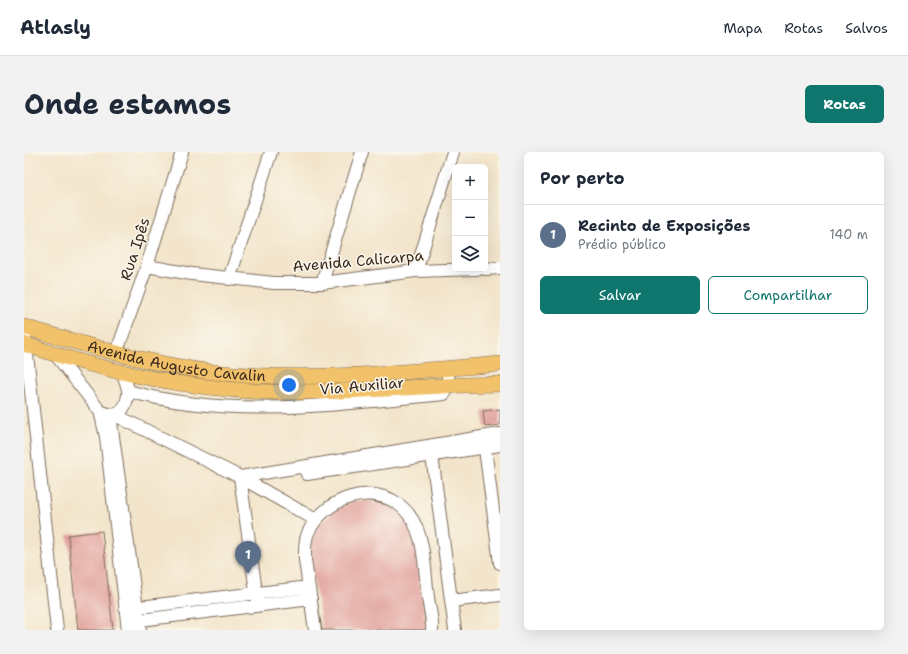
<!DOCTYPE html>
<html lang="pt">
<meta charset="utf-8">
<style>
body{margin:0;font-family:"Shantell Sans",sans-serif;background:#f2f2f3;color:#1f2937}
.controls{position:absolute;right:12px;top:12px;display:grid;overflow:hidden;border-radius:6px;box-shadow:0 4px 16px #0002}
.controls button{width:36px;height:36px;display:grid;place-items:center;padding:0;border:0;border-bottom:1px solid #e0e1e3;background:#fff;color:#1f2937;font:20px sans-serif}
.you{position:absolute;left:265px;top:233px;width:14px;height:14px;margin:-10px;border:3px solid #fff;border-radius:50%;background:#1a73e8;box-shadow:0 0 0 6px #1a73e833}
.badge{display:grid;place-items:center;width:26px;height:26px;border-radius:50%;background:#0f766e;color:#fff;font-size:13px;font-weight:700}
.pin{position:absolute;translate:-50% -33px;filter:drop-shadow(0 1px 2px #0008)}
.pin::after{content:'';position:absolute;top:21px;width:14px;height:12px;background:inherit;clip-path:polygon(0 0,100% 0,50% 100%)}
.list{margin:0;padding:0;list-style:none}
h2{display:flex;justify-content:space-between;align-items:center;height:52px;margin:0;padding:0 16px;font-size:17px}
h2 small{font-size:13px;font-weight:400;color:#747a83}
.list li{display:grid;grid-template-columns:26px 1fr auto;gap:12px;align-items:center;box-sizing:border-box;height:60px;padding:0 16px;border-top:1px solid #e0e1e3}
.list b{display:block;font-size:15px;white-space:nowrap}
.list p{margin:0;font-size:13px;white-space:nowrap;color:#747a83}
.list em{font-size:13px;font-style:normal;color:#747a83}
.actions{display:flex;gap:8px;padding:12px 16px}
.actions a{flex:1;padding:9px 0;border:1px solid #0f766e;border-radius:6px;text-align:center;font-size:14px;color:#0f766e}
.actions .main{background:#0f766e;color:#fff}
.icon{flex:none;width:22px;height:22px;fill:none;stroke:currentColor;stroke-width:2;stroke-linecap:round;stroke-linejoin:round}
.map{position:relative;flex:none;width:476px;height:478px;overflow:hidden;border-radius:6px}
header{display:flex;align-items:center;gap:24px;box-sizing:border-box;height:56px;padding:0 20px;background:#fff;border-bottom:1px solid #e0e1e3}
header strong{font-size:19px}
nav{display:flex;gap:22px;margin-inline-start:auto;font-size:14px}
.intro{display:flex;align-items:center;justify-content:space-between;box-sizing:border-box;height:96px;padding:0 24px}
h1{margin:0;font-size:28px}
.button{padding:10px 18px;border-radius:6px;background:#0f766e;color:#fff;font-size:14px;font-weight:700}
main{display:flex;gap:24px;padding:0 24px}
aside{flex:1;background:#fff;border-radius:6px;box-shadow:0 4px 16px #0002}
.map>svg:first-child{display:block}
.building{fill:#e09e99}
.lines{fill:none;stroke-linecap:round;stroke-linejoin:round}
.minor-casing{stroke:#7b6b5b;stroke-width:14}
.major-casing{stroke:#7b6b5b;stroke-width:16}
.minor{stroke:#fff;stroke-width:12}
.major{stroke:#f2c26a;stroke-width:15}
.labels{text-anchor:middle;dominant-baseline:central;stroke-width:3;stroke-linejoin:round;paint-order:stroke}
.street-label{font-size:15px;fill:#3b2a1e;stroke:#fbf7ec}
</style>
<header>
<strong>Atlasly</strong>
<nav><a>Mapa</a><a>Rotas</a><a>Salvos</a></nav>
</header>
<div class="intro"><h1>Onde estamos</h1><a class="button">Rotas</a></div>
<main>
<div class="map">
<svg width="476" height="478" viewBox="0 0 476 478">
<rect width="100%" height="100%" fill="#fbf7ec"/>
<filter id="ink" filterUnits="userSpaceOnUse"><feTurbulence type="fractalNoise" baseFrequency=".025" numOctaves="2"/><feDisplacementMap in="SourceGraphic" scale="8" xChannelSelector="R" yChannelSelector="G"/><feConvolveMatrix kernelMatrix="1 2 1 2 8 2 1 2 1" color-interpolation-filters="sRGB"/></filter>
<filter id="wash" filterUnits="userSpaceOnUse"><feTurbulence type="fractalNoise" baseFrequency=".012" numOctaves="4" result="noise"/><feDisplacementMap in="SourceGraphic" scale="16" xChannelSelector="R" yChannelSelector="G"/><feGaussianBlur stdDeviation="0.9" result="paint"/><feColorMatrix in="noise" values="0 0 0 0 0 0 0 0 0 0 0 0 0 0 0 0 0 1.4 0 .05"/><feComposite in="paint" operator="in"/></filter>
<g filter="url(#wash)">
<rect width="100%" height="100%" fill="#f3e5cb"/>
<g id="blocks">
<path class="building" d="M476,257V273L461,275L459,259Z
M340,348L364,353L375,360L384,370L392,390L402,478H298L286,407L287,388L296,371L311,359L329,349Z
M78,379L89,478H54L44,383Z"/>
</g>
</g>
<g filter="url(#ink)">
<use href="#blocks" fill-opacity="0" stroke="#7b6b5b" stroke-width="1"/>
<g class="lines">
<defs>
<path id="minor" d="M123,114L168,122L250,131H298L392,119L453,117
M461,117L476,116
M392,119L429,0
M205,127L247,0
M298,131L338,0
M1,184L33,478
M31,202L76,259C81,261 87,264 92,262C100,260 105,246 104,238C103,232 100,225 98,219
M92,202L123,114L158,0
M104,239C208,268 315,252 420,242C427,236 424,225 423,216
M76,259L82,285L104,478
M86,263L116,478
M91,263L216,325L292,368
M460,289L476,411
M407,296L431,478
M283,322L476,293
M427,449L476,443
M234,454L216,325L476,282
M107,456L285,435
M108,469L287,447
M291,478L281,408C281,399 280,390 284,381C299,347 349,328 379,356C402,377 400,416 404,445C405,455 409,468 408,478"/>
<g id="major">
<path id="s1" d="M0,175C62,193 124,212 188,220C283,231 381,220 476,212"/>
<path d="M0,192C78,219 163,237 246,240C323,242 399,233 476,232"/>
</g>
</defs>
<use href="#minor" class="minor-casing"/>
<use href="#major" class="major-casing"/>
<use href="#minor" class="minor"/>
<use href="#major" class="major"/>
</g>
</g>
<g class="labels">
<g class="street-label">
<text transform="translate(111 97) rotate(-72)">Rua Ipês</text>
<text transform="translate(334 109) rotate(-5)">Avenida Calicarpa</text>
<text stroke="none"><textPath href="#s1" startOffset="157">Avenida Augusto Cavalin</textPath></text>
<text transform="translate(338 234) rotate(-5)">Via Auxiliar</text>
</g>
</g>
</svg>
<div class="controls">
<button>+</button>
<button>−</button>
<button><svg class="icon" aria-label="layers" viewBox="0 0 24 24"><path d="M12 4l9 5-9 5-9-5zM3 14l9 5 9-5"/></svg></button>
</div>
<div class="you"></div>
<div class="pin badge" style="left:224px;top:422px;background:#5c6f8a">1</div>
</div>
<aside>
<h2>Por perto<small></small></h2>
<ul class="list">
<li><span class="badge" style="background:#5c6f8a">1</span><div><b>Recinto de Exposições</b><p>Prédio público</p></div><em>140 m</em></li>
</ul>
<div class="actions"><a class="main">Salvar</a><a>Compartilhar</a></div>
</aside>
</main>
